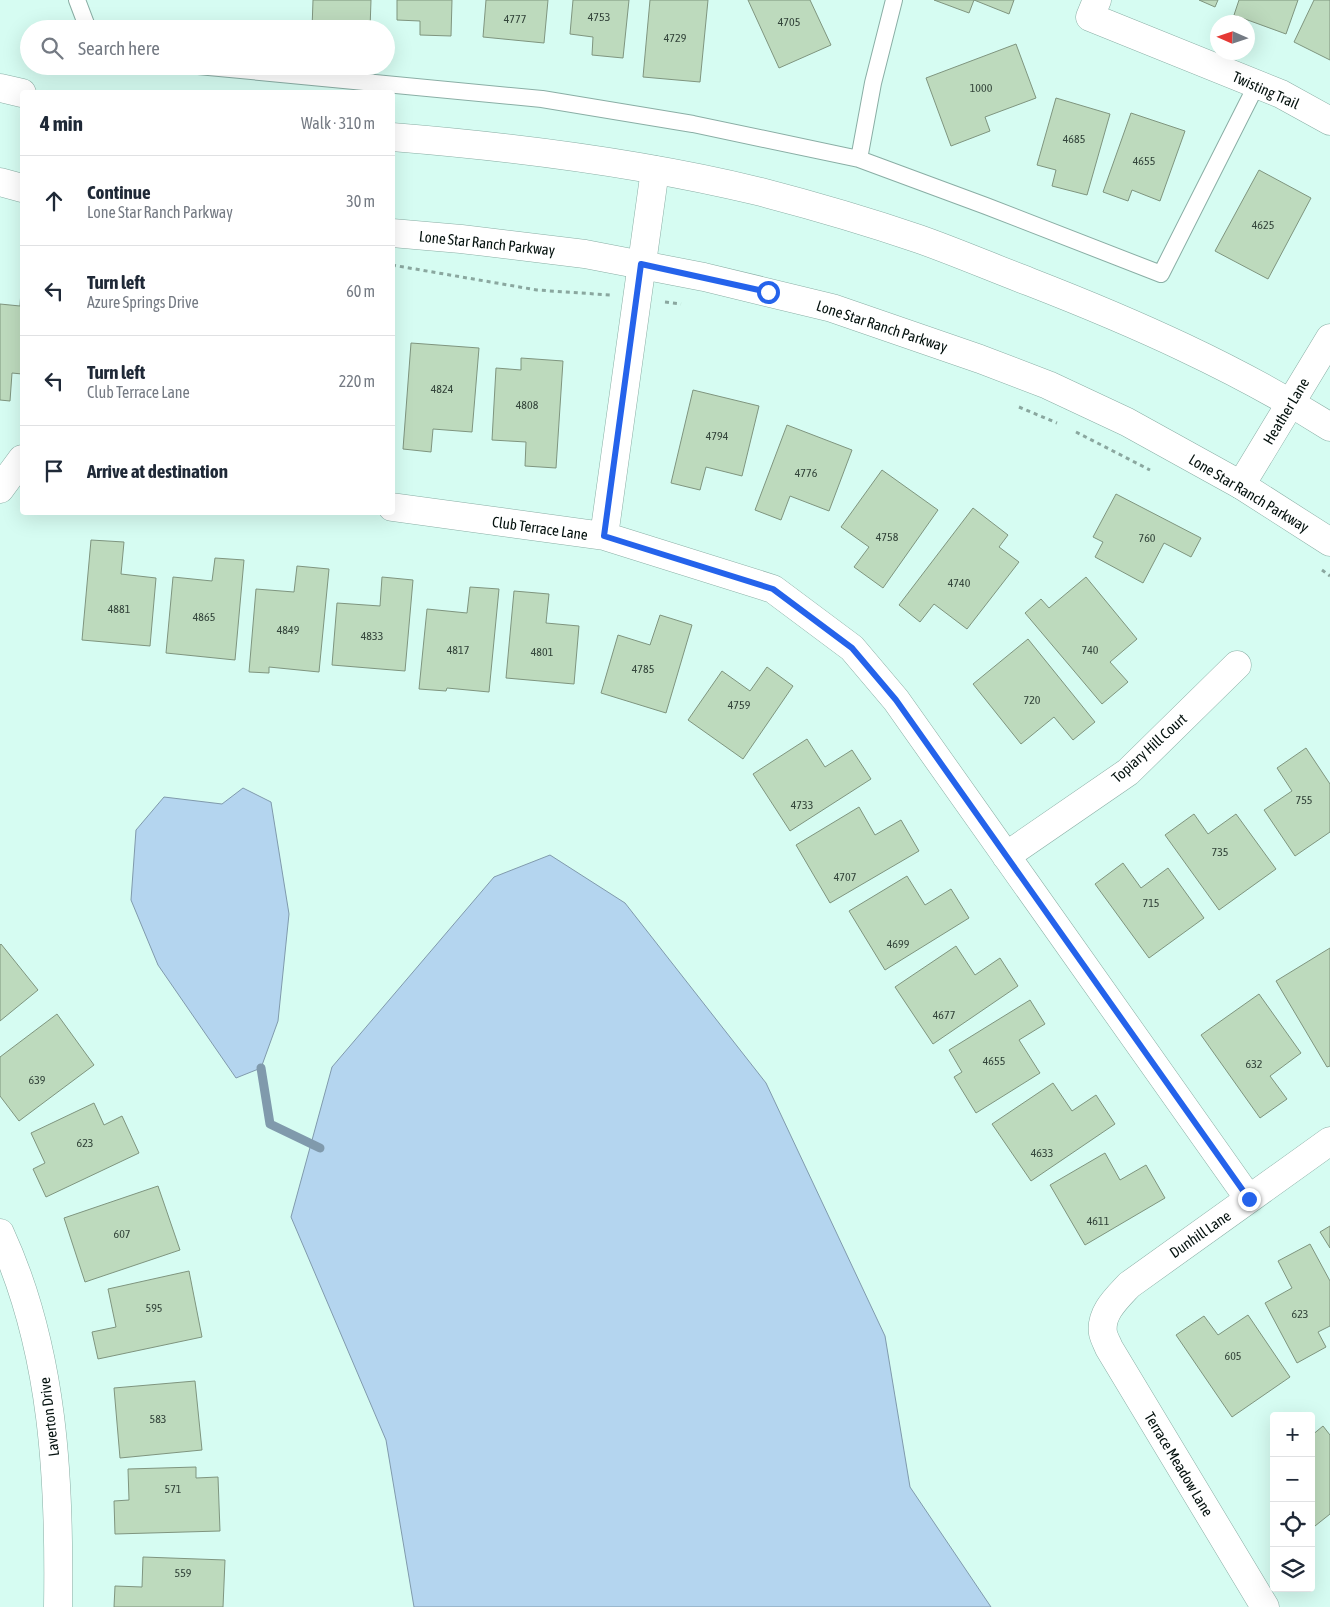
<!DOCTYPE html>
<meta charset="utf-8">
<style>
body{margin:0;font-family:"Asap Condensed",sans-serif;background:#f6f6f7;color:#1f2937}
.controls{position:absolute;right:15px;bottom:15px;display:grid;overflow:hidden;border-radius:5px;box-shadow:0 5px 20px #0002}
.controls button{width:45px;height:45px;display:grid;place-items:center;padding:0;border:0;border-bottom:1px solid #e0e1e3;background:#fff;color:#1f2937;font:25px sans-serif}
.compass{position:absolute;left:1210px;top:15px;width:45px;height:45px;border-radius:50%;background:#fff;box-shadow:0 5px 20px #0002;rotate:273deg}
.stop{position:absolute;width:15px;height:15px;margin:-11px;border:4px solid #2563eb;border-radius:50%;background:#fff}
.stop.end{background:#2563eb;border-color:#fff;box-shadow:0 1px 5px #0008}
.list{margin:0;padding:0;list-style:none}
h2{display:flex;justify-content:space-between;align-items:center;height:65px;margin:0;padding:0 20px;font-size:21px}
h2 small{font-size:16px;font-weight:400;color:#747a83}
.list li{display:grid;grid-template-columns:32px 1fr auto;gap:15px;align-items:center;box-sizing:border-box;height:90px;padding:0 20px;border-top:1px solid #e0e1e3}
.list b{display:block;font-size:19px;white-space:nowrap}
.list p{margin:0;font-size:16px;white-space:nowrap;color:#747a83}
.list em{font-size:16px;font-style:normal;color:#747a83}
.icon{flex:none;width:28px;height:28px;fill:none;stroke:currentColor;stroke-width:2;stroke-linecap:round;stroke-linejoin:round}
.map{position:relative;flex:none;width:1330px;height:1607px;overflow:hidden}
.search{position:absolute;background:#fff;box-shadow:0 5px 20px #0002;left:20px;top:20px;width:375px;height:55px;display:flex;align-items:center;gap:12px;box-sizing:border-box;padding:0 18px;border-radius:28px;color:#747a83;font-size:19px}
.panel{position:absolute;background:#fff;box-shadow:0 5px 20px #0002;left:20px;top:90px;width:375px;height:425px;border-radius:5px}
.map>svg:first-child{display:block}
.water{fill:#b4d5ef;stroke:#809aac}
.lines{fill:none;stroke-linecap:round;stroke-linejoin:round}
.stream{stroke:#809aac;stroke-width:9}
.building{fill:#bddabd;stroke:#7f957f}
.lane-casing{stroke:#8aaea5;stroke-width:18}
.street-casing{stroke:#8aaea5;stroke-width:29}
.secondary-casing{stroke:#8aaea5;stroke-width:29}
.path{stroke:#8aa79f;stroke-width:3;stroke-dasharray:4 4;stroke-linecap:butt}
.lane{stroke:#fff;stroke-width:16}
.street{stroke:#fff;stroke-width:28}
.secondary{stroke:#fff;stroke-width:28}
.route{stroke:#2563eb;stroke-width:6}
.labels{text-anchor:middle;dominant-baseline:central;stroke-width:4;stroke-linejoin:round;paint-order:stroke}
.number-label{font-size:12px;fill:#33443a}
.street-label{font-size:15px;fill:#05120f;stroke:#fff}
</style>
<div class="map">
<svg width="1330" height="1607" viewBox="0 0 1330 1607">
<rect width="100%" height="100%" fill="#d6fcf2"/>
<path class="water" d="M243,788L271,802L289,914L278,1021L261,1068L236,1078L158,965L131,900L136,830L164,797L222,804Z
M550,855L625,903L766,1083L885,1336L910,1487L991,1607H414L386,1440L291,1217L332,1067L494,877Z"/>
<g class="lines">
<path class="stream" d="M261,1068L270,1124L320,1148"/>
</g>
<path class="building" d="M313,0H371L370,29H312Z
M397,0H452L451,36L420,35V21L397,20Z
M486,0H548L544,43L483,37Z
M573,0H629L623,58L592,55L593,37L570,34Z
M650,0H708L700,82L643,77Z
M748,0H810L831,45L779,68Z
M934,0H1014L1009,14L974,0L969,13Z
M1199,0H1218L1215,7Z
M1239,0H1298L1286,34L1234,15Z
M1314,0H1330V60L1294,42Z
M1016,44L1036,98L985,117L990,131L951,146L926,78Z
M1056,98L1110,114L1087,195L1052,186L1056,170L1037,165Z
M1131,113L1185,131L1160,201L1132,190L1128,201L1103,192Z
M1259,170L1311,198L1268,279L1215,251Z
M21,290H22V374L12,373L10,401L0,400V304L20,306Z
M411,343L479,348L472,432L433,429L431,452L403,449Z
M521,358L563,361L556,468L525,466L526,442L492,440L496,368L521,370Z
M693,390L759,406L742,476L706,467L700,490L671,483Z
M787,425L852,450L829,511L790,496L781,520L755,510Z
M882,470L938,510L883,588L854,567L869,547L841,527Z
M1116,494L1201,538L1191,557L1164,543L1143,583L1095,557L1103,542L1093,537Z
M973,508L1008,535L999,547L1019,562L967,629L934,604L920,622L899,605Z
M91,540L124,542L121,574L156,578L150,646L82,640Z
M215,558L244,560L235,660L166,653L173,577L212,581Z
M297,566L329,569L319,672L269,667V673L249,672L256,589L294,592Z
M382,577L413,580L405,671L332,665L337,603L380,606Z
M1086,577L1137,639L1110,662L1128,682L1102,704L1025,613L1041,599L1049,608Z
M470,587L499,589L489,692L447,688L446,691L419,689L427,609L467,613Z
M514,591L549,594L546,623L579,626L574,684L506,678Z
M660,615L692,625L666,713L601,693L618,635L650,645Z
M1028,639L1095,722L1073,740L1054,717L1021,744L973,684Z
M767,667L793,686L743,759L688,720L722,671L750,691Z
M807,739L825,767L852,750L871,779L790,831L753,774Z
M1306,748L1330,784V832L1295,856L1264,810L1292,791L1277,768Z
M859,807L875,835L901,820L919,851L830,903L796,845Z
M1194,814L1208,834L1236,814L1276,869L1219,910L1165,835Z
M1123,863L1141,888L1168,868L1204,918L1149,958L1095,884Z
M907,876L925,905L951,889L969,918L885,970L849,911Z
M1,944L38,990L0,1021V945Z
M956,946L975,975L1000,958L1018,986L933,1044L895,987Z
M1330,948V1066L1327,1067L1276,981Z
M1259,994L1301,1053L1270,1076L1287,1099L1260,1118L1201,1035Z
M1030,1000L1045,1024L1019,1040L1040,1073L976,1113L954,1077L962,1072L949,1050Z
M57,1014L94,1065L19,1121L0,1096V1057Z
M1053,1083L1072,1111L1096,1095L1115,1124L1031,1181L992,1124Z
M94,1103L104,1125L122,1116L139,1153L46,1197L33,1169L45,1163L31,1133Z
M1105,1153L1120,1180L1146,1165L1165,1198L1085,1245L1050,1185Z
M158,1186L180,1250L85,1282L64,1218Z
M1330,1226V1248L1320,1232Z
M1310,1244L1330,1281V1326L1318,1332L1326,1347L1297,1363L1265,1303L1292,1288L1278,1261Z
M189,1271L202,1337L98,1359L92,1332L116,1327L108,1289Z
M1248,1315L1290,1377L1232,1417L1176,1335L1204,1316L1218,1335Z
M195,1381L202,1450L120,1458L114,1388Z
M1323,1426L1330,1435V1514L1315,1526L1311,1521V1436Z
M196,1467V1478L218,1477L220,1531L115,1534L114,1501L129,1500L128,1469Z
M143,1557L225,1560L223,1607H114L115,1586L142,1587Z"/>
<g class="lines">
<defs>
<path id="lane" d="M77,0L88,29
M198,66L542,99L693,124L859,159L986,206L1161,274L1257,84
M859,159L873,83L894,0"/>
<path id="street" d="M1097,0L1090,17L1281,94L1330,121
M1241,485L1330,338
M0,489L22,459
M392,507L604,536L773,589L852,648L896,700L1249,1199
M604,536L655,170
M1006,856L1128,772L1237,665
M0,1233C54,1350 60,1481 58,1607
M1265,1607L1109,1348C1107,1343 1104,1338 1103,1333C1100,1313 1117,1298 1129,1285L1330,1141"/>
<path id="secondary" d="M0,88L22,93
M392,137C515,147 637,162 757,191C811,205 866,221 919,239C956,252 993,268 1030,282C1133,322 1237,368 1330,427
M0,182L22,188
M392,233L461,239L585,254L704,277L832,308L980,359L1048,385L1127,422L1241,485L1330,542"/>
</defs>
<use href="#lane" class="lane-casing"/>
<use href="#street" class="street-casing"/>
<use href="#secondary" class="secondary-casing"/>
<path class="path" d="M392,265L537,290L610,295
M665,302L681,304
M1019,407L1057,423
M1076,432L1150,470
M1322,570L1330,576"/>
<use href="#lane" class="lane"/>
<use href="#street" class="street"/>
<use href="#secondary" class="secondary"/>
</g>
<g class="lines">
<path class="route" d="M768,292L641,264L604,536L773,589L852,648L896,700L1249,1199"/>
</g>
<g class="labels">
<g class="number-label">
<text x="599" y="17">4753</text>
<text x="515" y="19">4777</text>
<text x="789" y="22">4705</text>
<text x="675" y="38">4729</text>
<text x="981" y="88">1000</text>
<text x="1074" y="139">4685</text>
<text x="1144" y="161">4655</text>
<text x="1263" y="225">4625</text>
<text x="442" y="389">4824</text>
<text x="527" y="405">4808</text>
<text x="717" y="436">4794</text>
<text x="806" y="473">4776</text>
<text x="887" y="537">4758</text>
<text x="1147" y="538">760</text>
<text x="959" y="583">4740</text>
<text x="119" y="609">4881</text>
<text x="204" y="617">4865</text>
<text x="288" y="630">4849</text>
<text x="372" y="636">4833</text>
<text x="458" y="650">4817</text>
<text x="1090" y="650">740</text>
<text x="542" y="652">4801</text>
<text x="643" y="669">4785</text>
<text x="1032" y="700">720</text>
<text x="739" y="705">4759</text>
<text x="1304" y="800">755</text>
<text x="802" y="805">4733</text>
<text x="1220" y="852">735</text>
<text x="845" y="877">4707</text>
<text x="1151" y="903">715</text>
<text x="898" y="944">4699</text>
<text x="944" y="1015">4677</text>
<text x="994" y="1061">4655</text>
<text x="1254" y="1064">632</text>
<text x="37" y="1080">639</text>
<text x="85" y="1143">623</text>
<text x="1042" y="1153">4633</text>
<text x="1098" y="1221">4611</text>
<text x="122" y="1234">607</text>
<text x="154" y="1308">595</text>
<text x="1300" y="1314">623</text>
<text x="1233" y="1356">605</text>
<text x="158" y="1419">583</text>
<text x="173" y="1489">571</text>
<text x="183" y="1573">559</text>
</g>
<g class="street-label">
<text transform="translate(1266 90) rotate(24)">Twisting Trail</text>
<text transform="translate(487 243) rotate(6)">Lone Star Ranch Parkway</text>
<text transform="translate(882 326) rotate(18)">Lone Star Ranch Parkway</text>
<text transform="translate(1286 411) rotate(-59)">Heather Lane</text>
<text transform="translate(1249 493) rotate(31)">Lone Star Ranch Parkway</text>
<text transform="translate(540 528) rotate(8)">Club Terrace Lane</text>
<text transform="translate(1149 748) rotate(-42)">Topiary Hill Court</text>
<text transform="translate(1200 1234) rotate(-35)">Dunhill Lane</text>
<text transform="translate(49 1417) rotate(-97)">Laverton Drive</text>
<text transform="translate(1179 1464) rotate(59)">Terrace Meadow Lane</text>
</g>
</g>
</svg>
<div class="controls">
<button>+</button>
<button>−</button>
<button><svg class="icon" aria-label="locate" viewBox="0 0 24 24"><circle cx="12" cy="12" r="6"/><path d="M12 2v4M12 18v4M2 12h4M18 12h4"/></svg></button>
<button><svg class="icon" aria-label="layers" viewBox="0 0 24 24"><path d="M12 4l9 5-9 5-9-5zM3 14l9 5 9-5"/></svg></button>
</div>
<svg class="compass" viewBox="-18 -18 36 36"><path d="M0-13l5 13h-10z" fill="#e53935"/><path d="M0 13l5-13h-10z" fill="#747a83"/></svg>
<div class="stop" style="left:768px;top:292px"></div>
<div class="stop end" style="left:1249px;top:1199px"></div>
<div class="search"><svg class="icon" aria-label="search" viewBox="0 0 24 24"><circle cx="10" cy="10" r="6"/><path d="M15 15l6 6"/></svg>Search here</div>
<section class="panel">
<h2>4 min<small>Walk · 310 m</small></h2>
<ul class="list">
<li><svg class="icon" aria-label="ahead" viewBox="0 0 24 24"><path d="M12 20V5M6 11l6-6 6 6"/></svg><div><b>Continue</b><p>Lone Star Ranch Parkway</p></div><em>30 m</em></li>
<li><svg class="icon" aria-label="left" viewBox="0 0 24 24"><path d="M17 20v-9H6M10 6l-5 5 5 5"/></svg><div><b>Turn left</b><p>Azure Springs Drive</p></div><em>60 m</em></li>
<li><svg class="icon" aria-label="left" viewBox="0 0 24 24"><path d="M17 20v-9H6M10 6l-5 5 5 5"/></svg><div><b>Turn left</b><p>Club Terrace Lane</p></div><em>220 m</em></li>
<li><svg class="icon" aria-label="arrive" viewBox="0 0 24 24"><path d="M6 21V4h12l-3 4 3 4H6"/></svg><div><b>Arrive at destination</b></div></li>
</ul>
</section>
</div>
